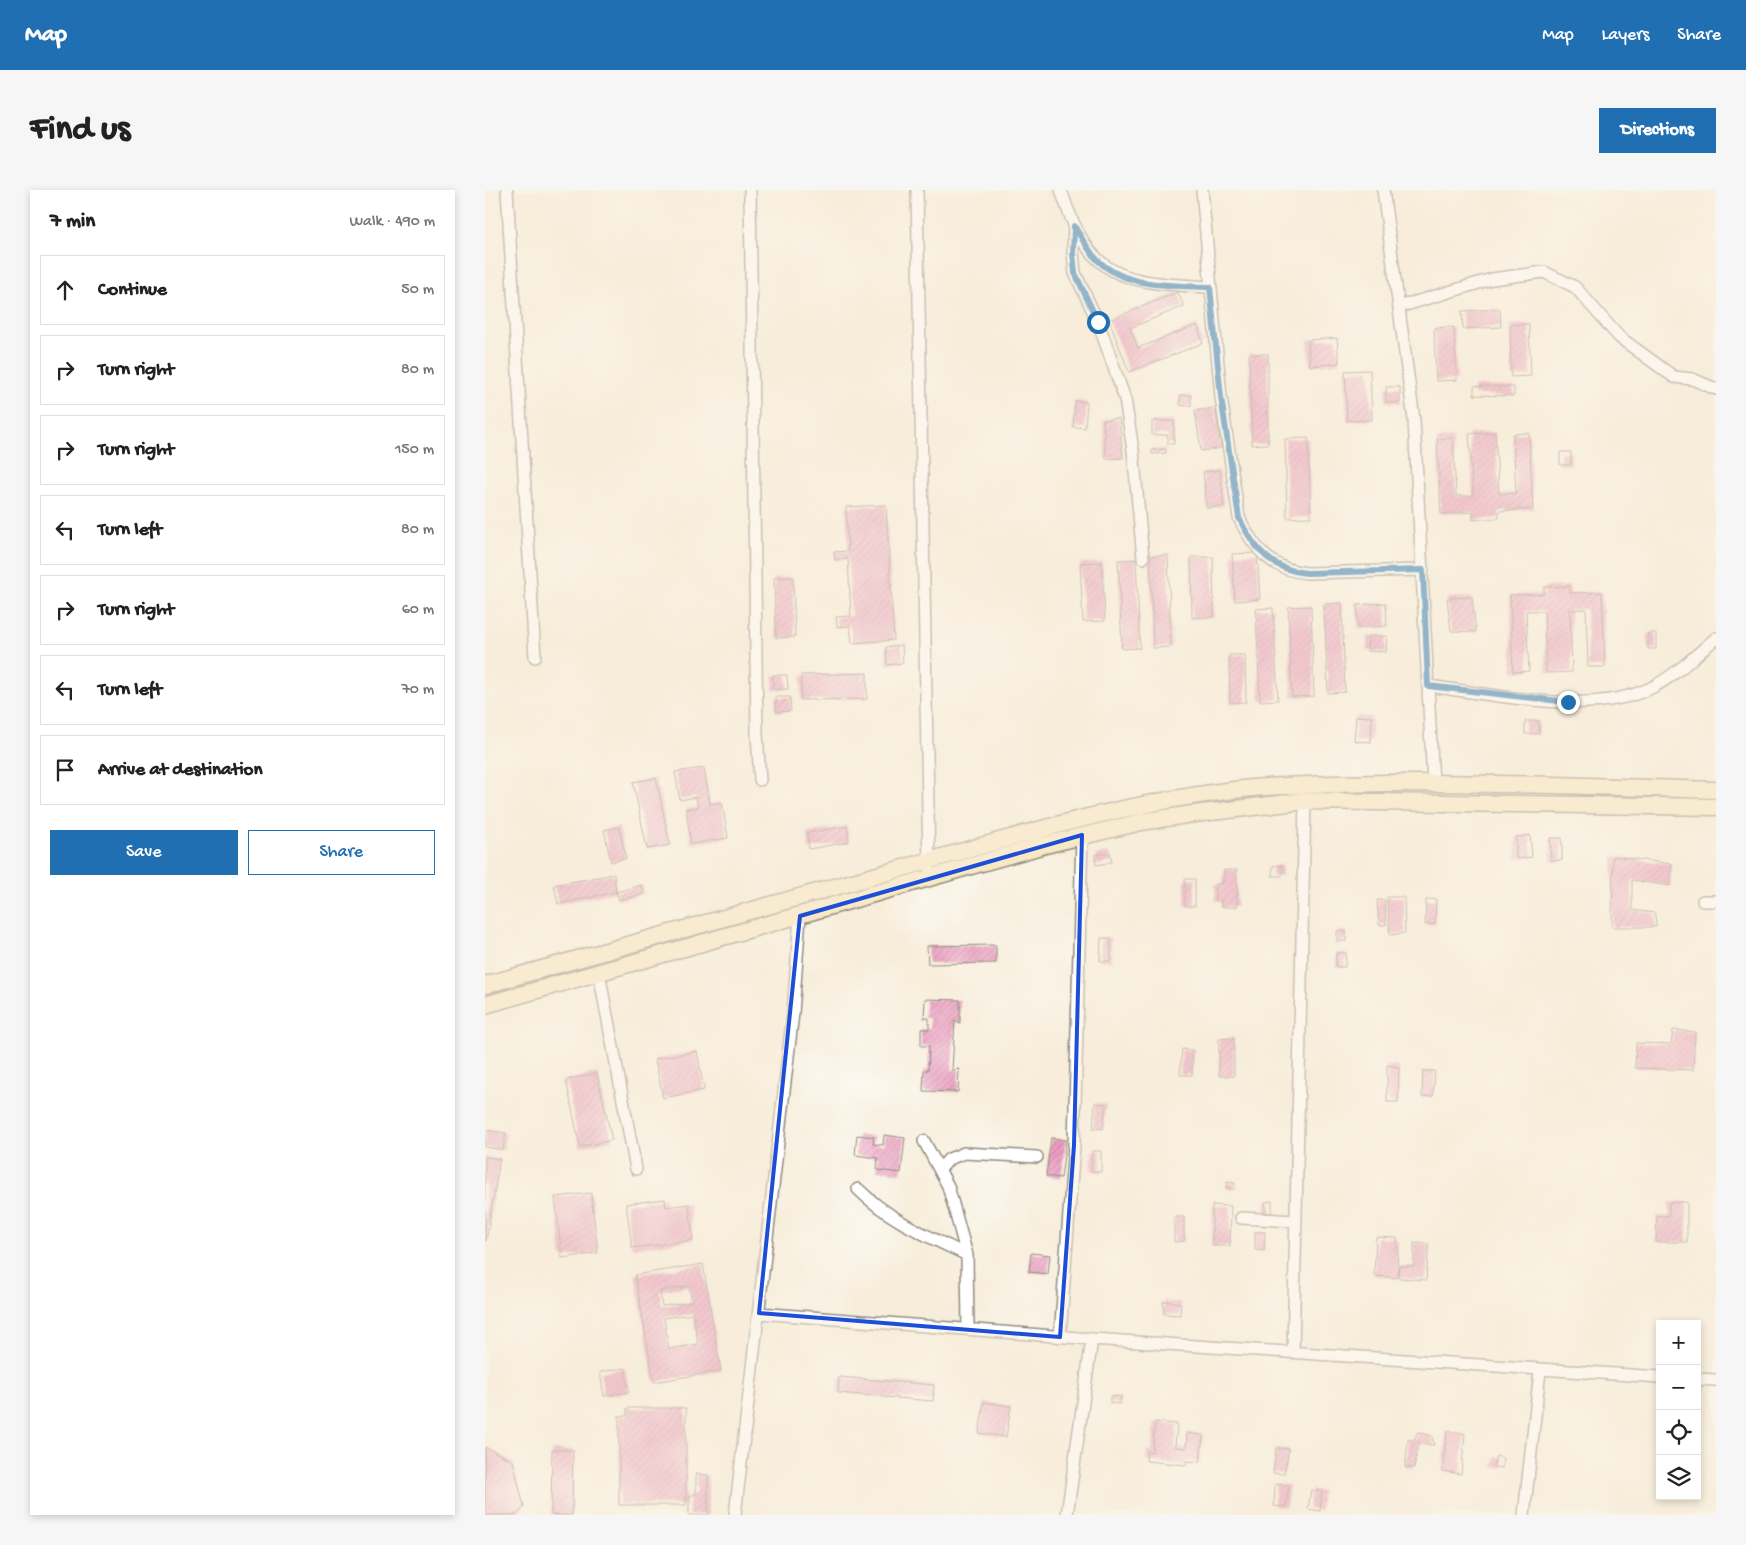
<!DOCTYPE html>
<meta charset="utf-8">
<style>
body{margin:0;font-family:"Gochi Hand",sans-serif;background:#f6f6f6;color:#222}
.controls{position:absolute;right:15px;bottom:15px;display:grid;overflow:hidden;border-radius:0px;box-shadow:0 2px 8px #0003}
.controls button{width:45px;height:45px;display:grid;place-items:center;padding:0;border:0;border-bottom:1px solid #e0e0e0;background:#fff;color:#222;font:25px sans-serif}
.stop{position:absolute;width:15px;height:15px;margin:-11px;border:4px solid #1f6fb2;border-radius:50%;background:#fff}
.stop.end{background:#1f6fb2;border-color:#fff;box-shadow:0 1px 5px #0008}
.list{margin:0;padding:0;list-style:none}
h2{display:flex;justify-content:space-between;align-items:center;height:65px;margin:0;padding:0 20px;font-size:21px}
h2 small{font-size:16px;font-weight:400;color:#767676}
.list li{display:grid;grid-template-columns:32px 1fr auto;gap:15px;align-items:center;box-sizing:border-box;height:70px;margin:0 10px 10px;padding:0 10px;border:1px solid #e0e0e0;border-radius:0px}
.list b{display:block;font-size:19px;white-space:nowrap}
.list em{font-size:16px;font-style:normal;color:#767676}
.actions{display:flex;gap:10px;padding:15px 20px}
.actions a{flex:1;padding:11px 0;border:1px solid #1f6fb2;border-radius:0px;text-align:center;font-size:18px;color:#1f6fb2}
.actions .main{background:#1f6fb2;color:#fff}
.icon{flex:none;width:28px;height:28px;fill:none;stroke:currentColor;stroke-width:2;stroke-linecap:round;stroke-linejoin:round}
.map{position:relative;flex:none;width:1231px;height:1325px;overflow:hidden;border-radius:0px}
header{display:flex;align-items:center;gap:30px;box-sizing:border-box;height:70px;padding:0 25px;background:#1f6fb2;color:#fff}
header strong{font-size:24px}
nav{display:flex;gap:28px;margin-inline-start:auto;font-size:18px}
.intro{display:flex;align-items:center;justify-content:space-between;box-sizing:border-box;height:120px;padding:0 30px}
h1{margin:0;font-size:35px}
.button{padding:12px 22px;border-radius:0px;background:#1f6fb2;color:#fff;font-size:18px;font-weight:700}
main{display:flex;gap:30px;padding:0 30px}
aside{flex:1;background:#fff;border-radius:0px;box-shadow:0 2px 8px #0003}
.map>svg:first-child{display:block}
.building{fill:url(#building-hatch);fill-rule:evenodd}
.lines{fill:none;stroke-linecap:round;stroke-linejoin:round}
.street-casing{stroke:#918c82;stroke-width:14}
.secondary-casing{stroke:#918c82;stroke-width:19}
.street{stroke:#fff;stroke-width:11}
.secondary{stroke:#f8e8c3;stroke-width:16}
.route{stroke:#1f6fb2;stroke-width:6}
.marked{fill:none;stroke:#1d4ed8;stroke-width:4;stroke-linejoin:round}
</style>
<header>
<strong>Map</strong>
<nav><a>Map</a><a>Layers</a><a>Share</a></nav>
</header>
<div class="intro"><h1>Find us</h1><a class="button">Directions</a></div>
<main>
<aside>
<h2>7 min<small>Walk · 490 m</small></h2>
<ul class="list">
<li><svg class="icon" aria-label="ahead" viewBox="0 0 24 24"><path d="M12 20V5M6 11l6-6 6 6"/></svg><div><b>Continue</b></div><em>50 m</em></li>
<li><svg class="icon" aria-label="right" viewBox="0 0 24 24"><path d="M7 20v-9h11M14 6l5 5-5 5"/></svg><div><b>Turn right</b></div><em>80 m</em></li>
<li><svg class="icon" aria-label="right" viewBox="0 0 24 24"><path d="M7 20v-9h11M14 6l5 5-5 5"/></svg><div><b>Turn right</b></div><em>150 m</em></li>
<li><svg class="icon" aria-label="left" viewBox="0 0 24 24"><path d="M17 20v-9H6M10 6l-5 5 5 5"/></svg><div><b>Turn left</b></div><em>80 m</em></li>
<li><svg class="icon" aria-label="right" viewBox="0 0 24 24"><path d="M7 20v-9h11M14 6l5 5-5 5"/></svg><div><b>Turn right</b></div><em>60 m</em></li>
<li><svg class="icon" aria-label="left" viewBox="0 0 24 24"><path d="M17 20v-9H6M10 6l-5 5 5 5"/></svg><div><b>Turn left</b></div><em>70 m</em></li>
<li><svg class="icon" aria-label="arrive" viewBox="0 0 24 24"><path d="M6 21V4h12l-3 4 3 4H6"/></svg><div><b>Arrive at destination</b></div></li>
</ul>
<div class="actions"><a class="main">Save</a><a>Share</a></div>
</aside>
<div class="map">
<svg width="1231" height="1325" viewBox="0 0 1231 1325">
<defs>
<pattern id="building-hatch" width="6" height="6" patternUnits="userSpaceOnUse" patternTransform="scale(1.25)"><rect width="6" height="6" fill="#ec9bbf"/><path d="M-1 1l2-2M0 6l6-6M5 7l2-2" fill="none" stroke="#bf7f9b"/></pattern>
</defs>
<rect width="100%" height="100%" fill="#fdfcf7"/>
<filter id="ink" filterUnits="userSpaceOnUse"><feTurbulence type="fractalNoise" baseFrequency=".02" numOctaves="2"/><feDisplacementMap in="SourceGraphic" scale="10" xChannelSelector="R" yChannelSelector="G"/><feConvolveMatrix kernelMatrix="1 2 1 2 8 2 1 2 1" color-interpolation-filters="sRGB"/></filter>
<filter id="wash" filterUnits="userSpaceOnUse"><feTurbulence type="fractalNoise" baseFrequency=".0096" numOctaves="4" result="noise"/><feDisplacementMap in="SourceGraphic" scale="20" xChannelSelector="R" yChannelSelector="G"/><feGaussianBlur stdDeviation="1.12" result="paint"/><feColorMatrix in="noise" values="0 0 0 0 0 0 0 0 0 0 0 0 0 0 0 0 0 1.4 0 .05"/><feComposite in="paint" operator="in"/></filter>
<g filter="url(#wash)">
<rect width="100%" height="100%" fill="#f7edda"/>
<g id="blocks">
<path class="building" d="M693,102L699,116L645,138L653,158L712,135L718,153L644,182L624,130Z
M1015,119L1016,137L978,139L977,121Z
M1044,134L1046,186L1026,187L1025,135Z
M969,137L972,190L951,191L949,138Z
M852,148L854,173L825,176L823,150Z
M764,164H783V254L767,255Z
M885,180L887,230L862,231L860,181Z
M989,196L1029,197V206L989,205Z
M901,197H915V213L901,212Z
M695,205H706V216L695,215Z
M590,211L602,212L600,238L588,237Z
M730,218L736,258L716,261L710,221Z
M634,228L638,268L621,269L618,230Z
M667,231H689V254H683V245H667Z
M1010,242L1014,304L1031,303L1028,244L1044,243L1048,319L1014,321V328L988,330V322L956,324L952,249L968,248L971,306H988L984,244Z
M823,248L826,327L802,328L800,249Z
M680,259L681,263L667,264V260Z
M1075,262H1086V275H1075Z
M735,280L739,316L722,318L718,282Z
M401,315L409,450L367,453L365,436L352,437L351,427L366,426L363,369L350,370L349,362L363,361L361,317Z
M772,363L775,409L750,411L747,364Z
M683,365L686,457L668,458L665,366Z
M706,367H728L729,427L707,428Z
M651,369L655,458L637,459L633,370Z
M617,372L620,431L598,432L595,373Z
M308,387L310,447L291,448L289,388Z
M1085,396V403L1117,402L1120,477H1103L1101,419L1085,420L1087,482L1061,483L1059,421H1041L1044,481L1028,482L1025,405L1059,404V397Z
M987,407L991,442L966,441L962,408Z
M857,413L860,502L843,503L839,414Z
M901,413L902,436L873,438L872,415Z
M826,416L829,506L807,507L803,417Z
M788,418L793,510L775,511L771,419Z
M1163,443H1171V459H1163Z
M883,446H902L901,462L882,461Z
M417,455L418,473L402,475L401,457Z
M744,465H760L761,512L745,513Z
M382,483V509L316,510V485Z
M288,485H302L303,499L288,500Z
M291,507H305L306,521L291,522Z
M871,526L887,527L886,552L869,551Z
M1040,531H1054V544H1040Z
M219,578L225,614L237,612L243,648L206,654L201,619L213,617L211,607L195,610L190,582Z
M171,588L185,655L162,659L148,592Z
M362,636L364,652L324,659L322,643Z
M134,637L141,668L126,672L119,640Z
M1045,645L1047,667L1031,669V647Z
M1065,648H1077V670L1066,671Z
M625,663L627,672L611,675L610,665Z
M1128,666L1187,674L1185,696L1147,690V720L1170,723L1171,737H1127Z
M797,675V686H787L788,676Z
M739,680H752V717H736V711H730V694H738Z
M129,684L131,702L73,714L69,695Z
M700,689H710V716H700Z
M157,695L159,704L134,710L131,702Z
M902,707H919L920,743L905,745Z
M951,709L950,734L940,735L941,710Z
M892,710H900L901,735H894Z
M852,741H861V751H852Z
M616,748H626V771H615Z
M511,755V773L443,774L442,756Z
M851,763H861L860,777H851Z
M440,809L475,810V833L470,830L467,880L474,879L473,902L438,901L439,880H443L444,856H436V839H444V828H439Z
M1188,840L1210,842L1208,880L1150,878L1151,853L1186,854Z
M749,848V886H734V849Z
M697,859L708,860L707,885H695Z
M212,861L219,900L178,908L170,869Z
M902,875L914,877L913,912H902Z
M938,881H950L948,906L937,907Z
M112,883L127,950L95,957L81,890Z
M610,913L621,914L618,939L608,938Z
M0,940L21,943L18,960L0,957Z
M372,945L389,947L388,954L398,955L399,945L420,948L416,983L392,980L393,968L370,965Z
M566,948L581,950L576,988L561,986Z
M607,961H616V982L606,981Z
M0,967L15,969L1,1051H0Z
M742,992L750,993L749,999L741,998Z
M106,1003L113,1063L77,1068L70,1007Z
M180,1009L181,1017L204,1014L208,1050L147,1058L141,1014Z
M787,1011V1023H780V1012Z
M1184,1012H1202V1052H1171L1172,1026H1184Z
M727,1015L746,1016L745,1056H727Z
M689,1027H699V1051L689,1052Z
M770,1042H780L779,1061L770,1060Z
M891,1047L912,1048L913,1086L914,1076H929V1053L944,1054L941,1090L889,1086Z
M546,1063L565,1065L563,1084L544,1082Z
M218,1074L236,1181L169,1192L150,1085ZM204,1096L207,1112L177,1116L175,1101ZM208,1124L213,1154L184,1159L179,1128Z
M678,1111L696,1113L695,1125L679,1124Z
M140,1178L144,1202L119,1206L115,1182Z
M354,1187L449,1195L448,1211L353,1203Z
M625,1206L636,1207L635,1214L625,1213Z
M499,1212L526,1216L521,1247L494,1243Z
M142,1218H201V1315H134V1226H142Z
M670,1232L692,1234L690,1257L701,1258L702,1243L718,1245L715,1272L701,1271V1275L661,1271L662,1261L667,1262Z
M962,1241L980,1244L976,1284L957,1281Z
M932,1242L947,1246L949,1255L934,1253L929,1278L920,1277L923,1250L930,1249Z
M0,1257L28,1271L39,1317L32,1325H0Z
M791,1258L804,1259L799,1284L788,1283Z
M67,1260H88L87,1325H66Z
M1011,1266L1018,1268L1017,1278L1008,1277Z
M211,1284L223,1285V1325H204V1307L211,1303Z
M790,1294L804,1295L801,1317L789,1316Z
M826,1300L837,1301L835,1321L823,1319Z"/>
</g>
</g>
<g filter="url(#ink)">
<use href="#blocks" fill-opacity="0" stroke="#918c82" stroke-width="1"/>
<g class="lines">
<defs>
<path id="street" d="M22,0L50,467
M265,0L272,544L275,590
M432,0L444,676
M576,0C605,92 639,92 725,97
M717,0L736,207L754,328C769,359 787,380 822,383L938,380
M898,0L929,230L948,593
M589,36L588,63L590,83L613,132L640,209L648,260L658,368
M914,117L1007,89L1059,82L1090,97L1134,147L1189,187L1207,189L1231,199
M943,496C1009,504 1107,528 1168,497C1192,484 1211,465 1231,448
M1218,711H1231
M114,783L151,979
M439,951L463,996L482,1065L483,1139
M455,979L464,969L479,963L552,967
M373,999C404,1030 443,1046 482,1065
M756,1028L811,1031
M274,1123L607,1149L1175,1187
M575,1147L589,955L597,645
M808,1162L820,611
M1212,1189L1231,1190
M250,1325L308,823L315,726
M582,1325L607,1149
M1039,1325L1055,1181"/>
<path id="secondary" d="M0,795L557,639C623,621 689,607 757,599C805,594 853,594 901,593C1011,592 1121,597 1231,600
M0,815L556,656L656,632L701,625L820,611L1231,617"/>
</defs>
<use href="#street" class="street-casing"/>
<use href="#secondary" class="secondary-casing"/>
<use href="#street" class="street"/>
<use href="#secondary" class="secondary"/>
</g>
</g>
<g class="lines" filter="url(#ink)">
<path class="route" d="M613,132L590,83L588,63L589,36C595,45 601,56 608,65C636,99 686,95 725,97L736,207L754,328C769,359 787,380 822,383L938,380L943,496L1083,512"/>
</g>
<path d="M0 0H1231V1325H0ZM597,645L589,955L575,1147L274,1123L315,726Z" fill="#f7edda" fill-opacity=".55" fill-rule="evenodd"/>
<path class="marked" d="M597,645L589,955L575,1147L274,1123L315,726Z"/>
</svg>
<div class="controls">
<button>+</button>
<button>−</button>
<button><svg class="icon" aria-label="locate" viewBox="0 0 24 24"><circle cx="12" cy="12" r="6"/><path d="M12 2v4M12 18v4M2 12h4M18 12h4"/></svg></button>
<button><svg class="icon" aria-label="layers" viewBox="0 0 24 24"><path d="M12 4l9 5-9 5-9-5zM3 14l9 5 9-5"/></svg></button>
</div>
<div class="stop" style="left:613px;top:132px"></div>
<div class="stop end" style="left:1083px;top:512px"></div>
</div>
</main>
